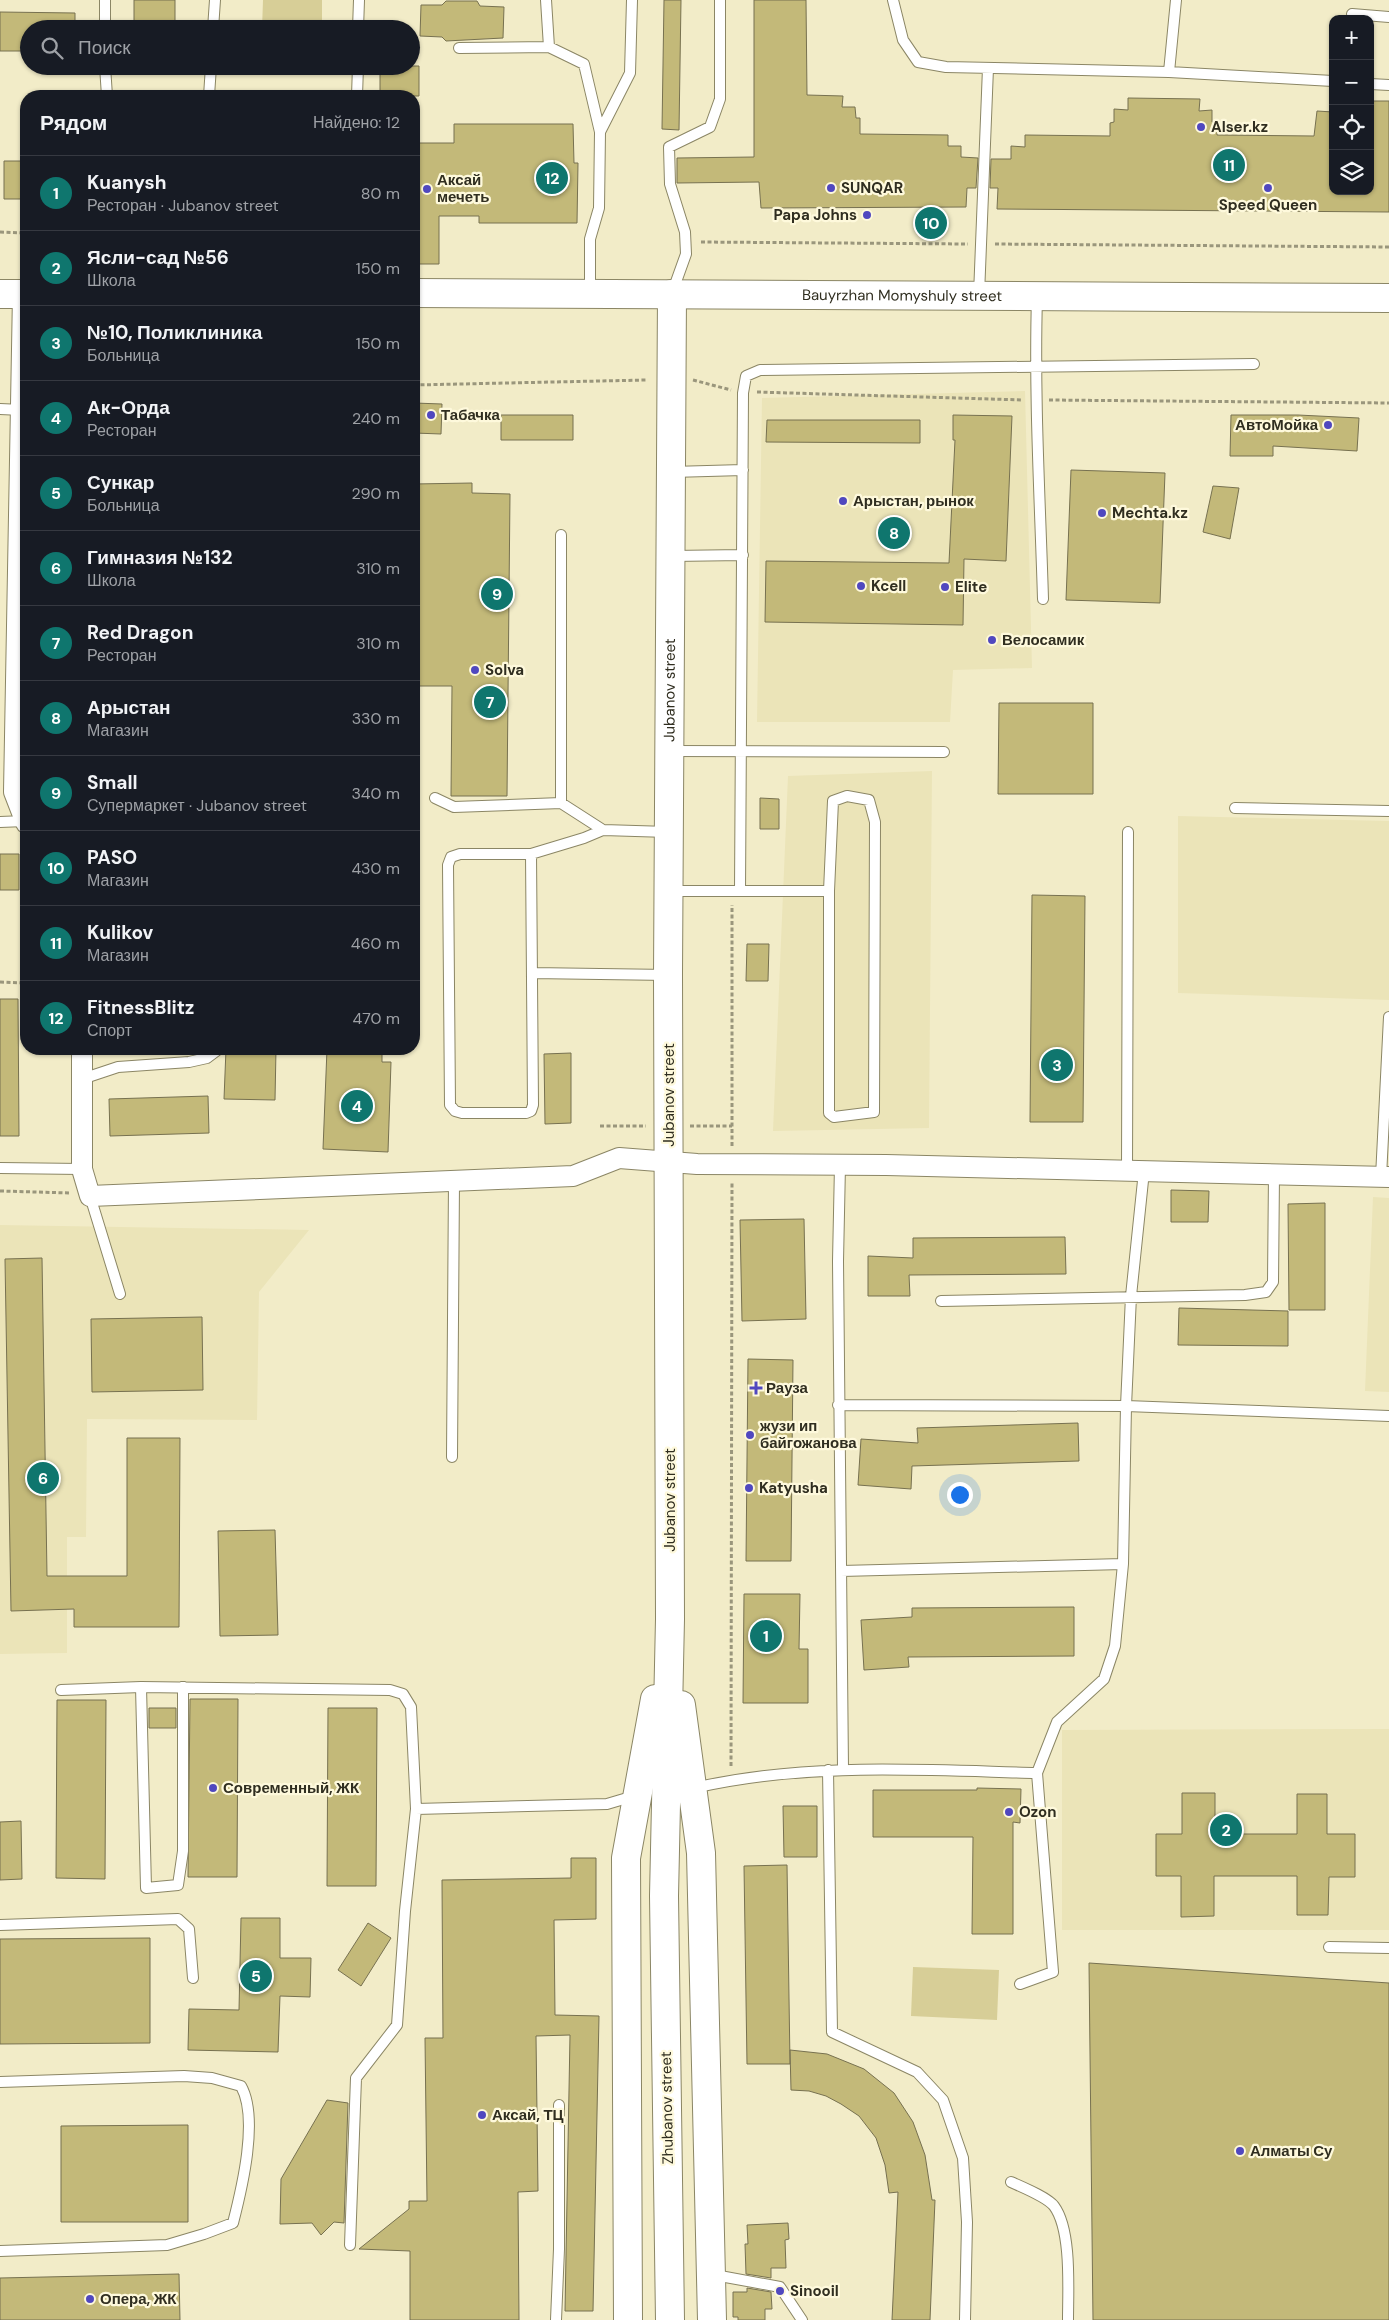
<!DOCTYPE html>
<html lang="ru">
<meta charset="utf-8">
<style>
body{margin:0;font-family:"DM Sans",sans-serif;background:#20242c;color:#f1f3f6}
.controls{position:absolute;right:15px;top:15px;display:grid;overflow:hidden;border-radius:10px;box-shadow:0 1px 4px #0004}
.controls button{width:45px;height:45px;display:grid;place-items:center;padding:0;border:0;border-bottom:1px solid #363941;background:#171b24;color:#f1f3f6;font:25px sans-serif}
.you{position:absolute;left:959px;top:1494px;width:18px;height:18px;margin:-12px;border:4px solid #fff;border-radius:50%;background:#1a73e8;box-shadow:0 0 0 8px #1a73e833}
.badge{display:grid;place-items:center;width:32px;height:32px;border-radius:50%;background:#0f766e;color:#fff;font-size:16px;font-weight:700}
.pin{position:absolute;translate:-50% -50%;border:2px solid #fff;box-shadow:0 1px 5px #0006}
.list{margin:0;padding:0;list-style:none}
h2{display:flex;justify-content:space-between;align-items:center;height:65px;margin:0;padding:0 20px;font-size:21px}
h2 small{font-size:16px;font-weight:400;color:#9ea1a6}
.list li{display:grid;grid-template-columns:32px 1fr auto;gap:15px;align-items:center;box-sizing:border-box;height:75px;padding:0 20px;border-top:1px solid #363941}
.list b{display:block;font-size:19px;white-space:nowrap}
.list p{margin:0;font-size:16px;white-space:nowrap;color:#9ea1a6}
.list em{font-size:16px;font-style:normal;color:#9ea1a6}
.icon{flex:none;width:28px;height:28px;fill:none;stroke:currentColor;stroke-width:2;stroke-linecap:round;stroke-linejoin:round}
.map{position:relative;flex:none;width:1389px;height:2320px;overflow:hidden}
.search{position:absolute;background:#171b24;box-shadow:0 1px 4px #0004;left:20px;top:20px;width:400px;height:55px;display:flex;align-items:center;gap:12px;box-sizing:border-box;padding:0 18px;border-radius:28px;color:#9ea1a6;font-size:19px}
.panel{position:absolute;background:#171b24;box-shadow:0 1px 4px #0004;left:20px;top:90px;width:400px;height:965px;border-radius:20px}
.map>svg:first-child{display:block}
.built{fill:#ebe4b8}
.green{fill:#d7ce97}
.building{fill:#c3b979;stroke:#777150}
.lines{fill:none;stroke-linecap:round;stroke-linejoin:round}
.service-casing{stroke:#8b8665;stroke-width:12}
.minor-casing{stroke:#8b8665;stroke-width:22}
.secondary-casing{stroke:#8b8665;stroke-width:30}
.path{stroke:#9a967c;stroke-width:3;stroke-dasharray:4 2.5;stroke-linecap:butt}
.service{stroke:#fff;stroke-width:10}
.minor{stroke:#fff;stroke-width:20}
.secondary{stroke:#fff;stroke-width:28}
.poi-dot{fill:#5048bf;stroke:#fef9dc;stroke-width:2}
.labels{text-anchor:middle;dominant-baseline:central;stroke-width:4.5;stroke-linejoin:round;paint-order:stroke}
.poi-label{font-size:15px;font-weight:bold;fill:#302e20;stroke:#fef9dc;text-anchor:start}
.street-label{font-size:15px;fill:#302e20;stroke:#fef9dc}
</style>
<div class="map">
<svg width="1389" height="2320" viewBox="0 0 1389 2320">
<rect width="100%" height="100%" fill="#f2ecc8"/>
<path class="built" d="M1025,391L1032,668L953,670L950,722H757L762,398Z
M932,771L929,1128L773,1131L788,776Z
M1178,816L1389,821V1000L1178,993Z
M1373,1197L1389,1198V1392L1365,1391Z
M0,1225L309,1230L259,1292L257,1420L87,1419L86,1537H67V1653L0,1654Z
M1389,1729V1930H1062V1730Z"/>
<path class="green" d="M263,0H322V29H262Z
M913,1967L999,1970L997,2020L911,2016Z"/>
<path class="building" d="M134,0H175V29H134Z
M664,0H681L679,130L662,129Z
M754,0H806L807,95L843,96L842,107H855L856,118H860V134L948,135V146H961V157L978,158L976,188H967L966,207L761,208L759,182L677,183V158L754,157Z
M446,1H477L480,6L504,7L503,38L446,41L442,37L420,36L421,5H442Z
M0,12L75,13V29H29V51H0Z
M380,66H419V96H380Z
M1128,98L1200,99L1199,111L1212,110V122H1217V135L1314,136L1317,111L1333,112V191H1370V101H1389V212L997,209L998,188H990L991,159H1011V146L1025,147V135L1110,136V123L1114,122V109L1128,110Z
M454,124H573L574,163H578L577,223H479V216H439V264H414V143H454Z
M4,161H26V199H4Z
M414,403L442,404L441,434L414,433Z
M501,415H573V440H501Z
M953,415L1012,416L1006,561L964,559L963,625L765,622L766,561L949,563L955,440H953Z
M1231,415H1298L1359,418L1357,451L1273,446V456H1230Z
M767,420H920V443L766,442Z
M1071,470L1165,473L1160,603L1066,600Z
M472,483V493L510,494L507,796H451L452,686H414V484Z
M1213,486L1239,488L1230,539L1203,532Z
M999,703H1093V794H998Z
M760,798L779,799V829H760Z
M0,854H19V890H0Z
M1032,895L1085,896L1083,1122H1030Z
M747,944H769L768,981H746Z
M0,999H18L19,1136H0Z
M226,1049H276L275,1100L224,1099Z
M327,1049H382V1062H391L388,1152L323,1149Z
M571,1053V1123L545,1124L544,1054Z
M208,1096L209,1133L110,1136L109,1099Z
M1171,1190L1209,1191L1208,1222H1171Z
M1325,1203V1310H1289L1288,1204Z
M804,1219L806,1319L742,1321L740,1220Z
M1065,1237L1066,1274L909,1275L910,1296H868V1256L913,1258V1238Z
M42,1258L47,1576H127V1438H180L179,1627H74V1609L11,1611L5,1259Z
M1179,1308L1288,1311V1346L1178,1345Z
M202,1317L203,1390L92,1392L91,1319Z
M748,1359L793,1360L791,1561H746Z
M1078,1423L1079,1461L912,1466L911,1489L858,1485L861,1439L918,1443L917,1428Z
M275,1530L278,1635L220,1636L218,1531Z
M744,1594H800L799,1649H808V1703H743Z
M1074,1607V1656L908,1657L909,1667L864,1670L861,1620L912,1617V1608Z
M190,1699H238L237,1877H188Z
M57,1700H106L105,1879L56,1878Z
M149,1708H176V1728H149Z
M328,1708H377L376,1886H327Z
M977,1788L1021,1789L1020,1823L1013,1822V1934H972L973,1837H873V1790H977Z
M1182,1793H1215V1834H1297V1794H1327V1834H1355V1877H1329L1328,1915H1297V1876H1214V1916L1181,1917V1876H1156V1834H1182Z
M783,1806H817V1857H784Z
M21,1821L22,1879L0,1880V1822Z
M571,1858H596V1919L554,1920L555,2015L599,2016L593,2311H565L570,2035L536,2036L538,2191L518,2192L519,2320H410V2251L359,2249L409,2209V2201H427L425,2038H443L442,1880L571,1878Z
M787,1865L790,2064H747L744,1866Z
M241,1918H280V1958H311L310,1997L280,1996L278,2052L188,2050L189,2009L239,2010Z
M368,1923L391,1938L361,1986L338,1970Z
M150,1938V2043L0,2044V1939Z
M1089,1963L1389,1983V2320H1093Z
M790,2050L827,2054L864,2069L894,2093L913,2122L925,2155L932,2200H935L930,2320H892L898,2192L889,2193L885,2165L876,2138L859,2116L841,2104L826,2096L809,2091L791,2090Z
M327,2100L348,2103L344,2223L334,2222L321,2235L312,2223L280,2224L281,2179Z
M188,2125V2222H61V2126Z
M788,2223L789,2239L785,2240L786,2268H771V2278L746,2274L745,2244H748L747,2225Z
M179,2274L180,2320H0V2278Z
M747,2288L771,2292L772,2309H765V2320H738V2317H733V2292H747Z"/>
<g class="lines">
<defs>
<path id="service" d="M546,0L549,47
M893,0L903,40L918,62L946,67L1169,72L1333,81
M1352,14L1389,17
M105,29V0
M213,29L215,0
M358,29L359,0
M459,48L549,47L584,64L600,132L599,208L590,239V292
M105,66L107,96
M1169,72L1176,0
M1370,84L1389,85
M209,96L211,66
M357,96L358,66
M600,132L630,73L632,0
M672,293L686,254L685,232L670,184L669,147L710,127L720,99V0
M979,295L988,68
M1037,297C1034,397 1040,498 1043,599
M0,409L22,410
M672,472L743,470
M672,556L743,555
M671,751L944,752
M435,798L454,807L561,803L603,830
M561,803V535
M1235,808L1389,811
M0,822L25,821
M531,854L533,1105L531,1111L526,1113H462L455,1111L450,1105L448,865L451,857L460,854H531L584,838L603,830L668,832
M670,891H829V1113L834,1117L874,1112L875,822L869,800L847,796L833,801L829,891
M740,891L743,393L746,376L760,370L1254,364
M532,973L668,975
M82,1079L118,1067L189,1062L207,1058L219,1049
M840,1165L838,1261L843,1768
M0,1168L82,1169
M1127,1170L1128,832
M1381,1177L1389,1017
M90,1196L120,1294
M941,1301L1245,1295L1266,1292L1273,1282L1274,1174
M838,1405L1126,1406L1389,1416
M452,1457L454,1181
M841,1571L1123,1564
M141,1687L146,1888L178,1885L183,1851V1687
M61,1690L141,1687L390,1690L403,1694L411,1707L416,1809L405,1911L397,2025L356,2078L350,2245
M828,1770L832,2032L917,2072L943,2100L963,2158L967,2222L965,2320
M694,1788C807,1762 921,1770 1037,1773
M416,1809L607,1804L634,1796
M0,1925L178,1919L189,1929L193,1978
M1329,1947L1389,1948
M1020,1984L1053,1972L1037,1773L1057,1722L1104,1679L1115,1646L1123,1564L1126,1406L1131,1296L1144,1171
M0,2082L184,2076L212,2078L241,2086C259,2118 242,2188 233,2223L204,2234L167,2245L0,2251
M1011,2182C1022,2187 1047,2197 1054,2206C1072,2230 1068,2291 1068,2320
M715,2269L720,2276L780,2287L802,2320
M556,2320L559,2249V2105"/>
<path id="minor" d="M23,294L14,792L26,823
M82,1049V1169L90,1196L573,1176L619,1158L697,1164L886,1165L1389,1177"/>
<g id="secondary">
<path id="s1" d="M414,293L1389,298"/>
<path d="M0,294H26"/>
<path d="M681,1705L701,1853L712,2320"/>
<path d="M628,2320L626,1858L655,1699"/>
<path id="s2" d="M670,2320L664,1896L670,1619L668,975L672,294"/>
</g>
</defs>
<use href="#service" class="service-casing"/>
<use href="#minor" class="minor-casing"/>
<use href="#secondary" class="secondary-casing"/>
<path class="path" d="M0,232L26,233
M701,242L968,244
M995,244L1389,247
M693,380L731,390
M414,385L646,380
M757,392L1023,400
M1049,400L1389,403
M0,982L26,983
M600,1126H646
M690,1126H732
M732,1146V905
M0,1191L70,1193
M731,1766L732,1182"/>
<use href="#service" class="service"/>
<use href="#minor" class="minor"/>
<use href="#secondary" class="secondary"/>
</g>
<g class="poi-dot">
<circle cx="1201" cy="127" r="5"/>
<circle cx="831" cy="188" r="5"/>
<circle cx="1268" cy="188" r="5"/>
<circle cx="427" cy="189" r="5"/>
<circle cx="867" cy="215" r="5"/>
<circle cx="431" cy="415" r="5"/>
<circle cx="1328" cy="425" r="5"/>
<circle cx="843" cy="501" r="5"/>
<circle cx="1102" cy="513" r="5"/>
<circle cx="861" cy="586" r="5"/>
<circle cx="945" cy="587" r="5"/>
<circle cx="992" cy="640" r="5"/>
<circle cx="475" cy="670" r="5"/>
<path d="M753.5 1380.5h5v5h5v5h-5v5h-5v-5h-5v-5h5z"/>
<circle cx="750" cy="1435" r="5"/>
<circle cx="749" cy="1488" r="5"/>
<circle cx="213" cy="1788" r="5"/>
<circle cx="1009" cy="1812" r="5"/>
<circle cx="482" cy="2115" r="5"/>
<circle cx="1240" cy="2151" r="5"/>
<circle cx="780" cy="2291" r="5"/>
<circle cx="90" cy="2299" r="5"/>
</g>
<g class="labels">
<g class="poi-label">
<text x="1211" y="127">Alser.kz</text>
<text x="437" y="180">Аксай<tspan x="437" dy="17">мечеть</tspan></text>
<text x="841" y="188">SUNQAR</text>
<text x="1268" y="205" text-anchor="middle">Speed Queen</text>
<text x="857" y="215" text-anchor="end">Papa Johns</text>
<text x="441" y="415">Табачка</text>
<text x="1318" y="425" text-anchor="end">АвтоМойка</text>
<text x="853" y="501">Арыстан, рынок</text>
<text x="1112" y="513">Mechta.kz</text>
<text x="871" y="586">Kcell</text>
<text x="955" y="587">Elite</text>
<text x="1002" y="640">Велосамик</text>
<text x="485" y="670">Solva</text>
<text x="766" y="1388">Рауза</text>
<text x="760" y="1426">жузи ип<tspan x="760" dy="17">байгожанова</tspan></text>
<text x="759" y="1488">Katyusha</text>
<text x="223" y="1788">Современный, ЖК</text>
<text x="1019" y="1812">Ozon</text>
<text x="492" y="2115">Аксай, ТЦ</text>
<text x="1250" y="2151">Алматы Су</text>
<text x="790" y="2291">Sinooil</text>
<text x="100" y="2299">Опера, ЖК</text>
</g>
<g class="street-label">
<text stroke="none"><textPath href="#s1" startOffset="488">Bauyrzhan Momyshuly street</textPath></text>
<text stroke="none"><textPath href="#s2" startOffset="1630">Jubanov street</textPath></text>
<text transform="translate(669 1095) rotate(-90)">Jubanov street</text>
<text transform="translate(670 1500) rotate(-90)">Jubanov street</text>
<text transform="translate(667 2108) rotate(-91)">Zhubanov street</text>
</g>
</g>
</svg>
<div class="controls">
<button>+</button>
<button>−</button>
<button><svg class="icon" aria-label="locate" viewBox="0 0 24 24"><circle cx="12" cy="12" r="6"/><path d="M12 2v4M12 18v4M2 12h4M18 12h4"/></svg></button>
<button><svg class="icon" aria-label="layers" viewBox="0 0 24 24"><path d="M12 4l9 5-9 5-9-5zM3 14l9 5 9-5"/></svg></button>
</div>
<div class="you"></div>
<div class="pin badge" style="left:766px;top:1636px">1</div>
<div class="pin badge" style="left:1226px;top:1830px">2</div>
<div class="pin badge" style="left:1057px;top:1065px">3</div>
<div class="pin badge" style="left:357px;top:1106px">4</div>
<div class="pin badge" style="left:256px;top:1976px">5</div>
<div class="pin badge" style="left:43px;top:1478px">6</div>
<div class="pin badge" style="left:490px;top:702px">7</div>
<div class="pin badge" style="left:894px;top:533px">8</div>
<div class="pin badge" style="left:497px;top:594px">9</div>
<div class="pin badge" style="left:931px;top:223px">10</div>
<div class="pin badge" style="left:1229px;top:165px">11</div>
<div class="pin badge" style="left:552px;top:178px">12</div>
<div class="search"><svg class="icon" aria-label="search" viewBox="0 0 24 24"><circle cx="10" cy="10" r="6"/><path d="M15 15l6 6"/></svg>Поиск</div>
<section class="panel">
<h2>Рядом<small>Найдено: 12</small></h2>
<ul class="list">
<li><span class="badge">1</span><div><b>Kuanysh</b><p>Ресторан · Jubanov street</p></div><em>80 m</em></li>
<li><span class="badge">2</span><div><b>Ясли-сад №56</b><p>Школа</p></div><em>150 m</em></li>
<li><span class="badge">3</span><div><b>№10, Поликлиника</b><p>Больница</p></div><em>150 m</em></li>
<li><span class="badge">4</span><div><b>Ак-Орда</b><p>Ресторан</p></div><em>240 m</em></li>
<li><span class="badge">5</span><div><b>Сункар</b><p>Больница</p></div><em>290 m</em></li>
<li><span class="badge">6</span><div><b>Гимназия №132</b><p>Школа</p></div><em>310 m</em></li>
<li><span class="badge">7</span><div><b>Red Dragon</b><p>Ресторан</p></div><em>310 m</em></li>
<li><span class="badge">8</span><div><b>Арыстан</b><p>Магазин</p></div><em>330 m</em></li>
<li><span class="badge">9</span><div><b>Small</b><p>Супермаркет · Jubanov street</p></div><em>340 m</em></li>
<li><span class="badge">10</span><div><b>PASO</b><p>Магазин</p></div><em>430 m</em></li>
<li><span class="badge">11</span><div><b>Kulikov</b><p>Магазин</p></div><em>460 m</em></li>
<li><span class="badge">12</span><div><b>FitnessBlitz</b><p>Спорт</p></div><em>470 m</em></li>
</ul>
</section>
</div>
